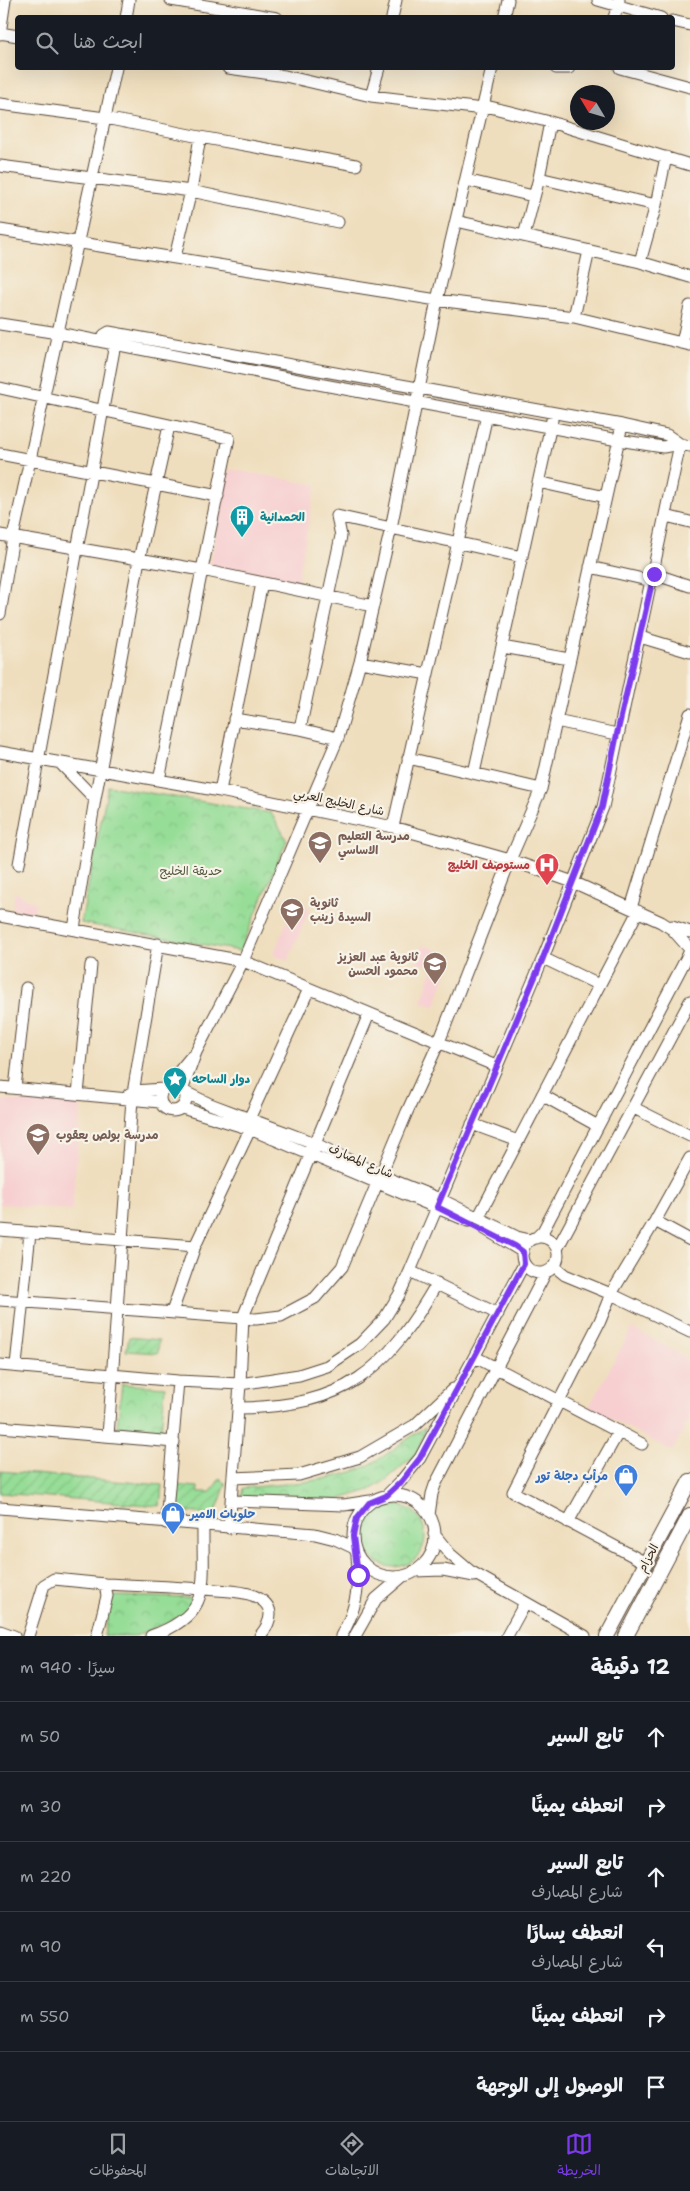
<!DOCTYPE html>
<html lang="ar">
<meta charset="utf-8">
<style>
body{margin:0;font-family:"Shantell Sans","Playpen Sans Arabic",sans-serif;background:#20242c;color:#f1f3f6;direction:rtl}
.compass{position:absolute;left:570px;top:85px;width:45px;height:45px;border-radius:50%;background:#171b24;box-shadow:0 5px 20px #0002;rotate:308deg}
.stop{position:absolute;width:15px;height:15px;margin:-11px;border:4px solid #7c3aed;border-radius:50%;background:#fff}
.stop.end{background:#7c3aed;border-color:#fff;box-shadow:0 1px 5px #0008}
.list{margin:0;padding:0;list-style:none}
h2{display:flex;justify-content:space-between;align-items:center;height:65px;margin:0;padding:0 20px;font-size:21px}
h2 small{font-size:16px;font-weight:400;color:#9ea1a6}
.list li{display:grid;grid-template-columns:32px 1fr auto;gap:15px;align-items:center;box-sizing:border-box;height:70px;padding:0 20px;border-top:1px solid #363941}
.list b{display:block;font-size:19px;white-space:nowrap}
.list p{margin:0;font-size:16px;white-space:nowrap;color:#9ea1a6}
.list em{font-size:16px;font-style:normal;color:#9ea1a6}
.icon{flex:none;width:28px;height:28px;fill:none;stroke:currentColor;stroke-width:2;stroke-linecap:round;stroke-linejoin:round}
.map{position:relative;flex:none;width:690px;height:1636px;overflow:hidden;direction:ltr}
.search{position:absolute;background:#171b24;box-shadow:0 5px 20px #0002;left:15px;right:15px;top:15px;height:55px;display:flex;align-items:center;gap:12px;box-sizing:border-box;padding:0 18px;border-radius:5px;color:#9ea1a6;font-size:19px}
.sheet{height:485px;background:#171b24}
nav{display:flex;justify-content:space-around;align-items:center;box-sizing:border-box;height:70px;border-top:1px solid #363941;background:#171b24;font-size:14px;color:#9ea1a6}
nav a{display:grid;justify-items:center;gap:2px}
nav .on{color:#7c3aed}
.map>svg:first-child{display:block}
.built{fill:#f7cfd1}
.park{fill:url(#park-crowns);stroke:#68845a}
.garden{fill:url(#garden-furrows);stroke:#68845a}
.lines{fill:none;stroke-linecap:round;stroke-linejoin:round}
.minor-casing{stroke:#564536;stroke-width:13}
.major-casing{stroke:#564536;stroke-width:16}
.minor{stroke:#fff;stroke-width:11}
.major{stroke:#fff;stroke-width:14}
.route{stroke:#7c3aed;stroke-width:6}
.labels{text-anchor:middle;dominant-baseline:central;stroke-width:4.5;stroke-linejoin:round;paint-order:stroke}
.culture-label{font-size:12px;font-weight:bold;fill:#0d838f;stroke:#f7f3e8;text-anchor:start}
.street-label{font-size:12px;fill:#3b2a1e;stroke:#f7f3e8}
.education-label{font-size:12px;font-weight:bold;fill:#785e54;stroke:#f7f3e8;text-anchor:start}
.health-label{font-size:12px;font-weight:bold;fill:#be3a42;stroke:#f7f3e8;text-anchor:end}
.park-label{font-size:12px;fill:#52573c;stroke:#f7f3e8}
.shop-label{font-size:12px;font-weight:bold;fill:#366cbe;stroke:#f7f3e8;text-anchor:end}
</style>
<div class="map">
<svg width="690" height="1636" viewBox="0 0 690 1636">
<defs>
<pattern id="park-crowns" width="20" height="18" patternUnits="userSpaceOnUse" patternTransform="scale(1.25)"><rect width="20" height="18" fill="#96dd97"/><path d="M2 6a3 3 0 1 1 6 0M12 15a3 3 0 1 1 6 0" fill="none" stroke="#82be82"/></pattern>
<pattern id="garden-furrows" width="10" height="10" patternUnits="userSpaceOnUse" patternTransform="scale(1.25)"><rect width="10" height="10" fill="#96dd97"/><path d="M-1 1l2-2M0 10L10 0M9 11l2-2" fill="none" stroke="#82be82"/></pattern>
</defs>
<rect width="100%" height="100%" fill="#f7f3e8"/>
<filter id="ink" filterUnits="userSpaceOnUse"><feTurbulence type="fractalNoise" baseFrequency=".02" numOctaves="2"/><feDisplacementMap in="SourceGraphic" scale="10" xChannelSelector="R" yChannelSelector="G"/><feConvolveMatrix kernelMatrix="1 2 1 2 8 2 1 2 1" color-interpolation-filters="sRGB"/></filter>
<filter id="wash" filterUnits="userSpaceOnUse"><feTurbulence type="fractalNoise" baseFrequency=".0096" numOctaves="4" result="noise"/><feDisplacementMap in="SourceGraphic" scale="20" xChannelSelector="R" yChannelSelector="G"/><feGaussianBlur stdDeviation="1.12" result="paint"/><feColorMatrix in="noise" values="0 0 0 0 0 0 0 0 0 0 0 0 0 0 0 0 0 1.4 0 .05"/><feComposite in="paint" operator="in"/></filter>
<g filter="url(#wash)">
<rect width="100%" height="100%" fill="#efdebd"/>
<path class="built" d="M229,469L316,485L297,582L210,566Z
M15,892L36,903L33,915L12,910Z
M295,902L310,908L288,961L273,955Z
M422,945L453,955L435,1007L421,1002L433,967L417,962Z
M1,1100L81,1105L72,1210L0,1204Z
M632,1328L690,1360V1418L672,1451L589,1407Z"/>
<path class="park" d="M108,786L271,813L287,840L240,951L81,923Z
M122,1384L165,1387L161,1431L117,1427Z
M425,1427L423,1438L417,1453L386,1480L370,1490L337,1500L241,1499L243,1488C281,1484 338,1482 371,1464C390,1453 407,1439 425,1427Z
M363 1536a31 31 0 1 1 62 0a31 31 0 1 1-62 0Z
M112,1596L194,1598L183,1614L165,1624L135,1636H104Z"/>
<path class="garden" d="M129,1337L159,1340L158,1353L126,1351Z
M0,1471L162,1485L160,1506L0,1493Z
M220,1478L226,1484L215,1515L170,1510L173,1485L198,1487V1492H211Z"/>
</g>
<g filter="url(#ink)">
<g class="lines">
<defs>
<path id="minor" d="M171,0L277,18
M598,0L661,18
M126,18L129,0
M392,18L396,0
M504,18L508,0
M614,18L619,0
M672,21L690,25
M0,33L18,36
M0,34L5,0
M228,68L285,76L371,96L483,109L490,107L550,122L690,165
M556,68H569
M620,68L690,87
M371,96L379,68
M0,104L105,118L200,137L356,165
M0,166L191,191L338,222
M539,178L656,205
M466,180L533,196
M456,221L640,262L690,277
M0,230L437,300L574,317L690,345
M524,236L539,178L550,122
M175,257L191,191L200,137
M640,262L656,205L666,157
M574,317L589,251
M0,324L58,333L313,383L618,440L663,447L680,444
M103,342L104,335L109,332L622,425L667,435L680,444L690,446
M682,343L690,306
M0,388L229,438L159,780
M0,454L218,496
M538,482L606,497
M666,516L690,522
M0,535L202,570L373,606
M590,567L652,581
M654,574L690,586
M0,614L13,537L116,68
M640,637L690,652
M502,647L569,659
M360,662L428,674
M234,719L300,729L338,738
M556,721L617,734
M300,729L341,536L337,516L522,557
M0,752L220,791L393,827L510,860L573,882L661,922L672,929L688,947
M408,758L541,789
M60,763L95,799L74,929
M474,773L552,420
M220,791L262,583
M95,799L139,560L169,426
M393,827L487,415
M19,864L115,344
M631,908L690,714
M0,916L243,961L496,1066
M672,926L690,932
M543,958L599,985
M160 1098a13 13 0 1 1 26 0a13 13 0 1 1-26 0Z
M167,1086L191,1057
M0,1087L160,1102
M15,1088L26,988
M183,1088L196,1052L243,961L338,738L360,662L391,528L437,300L492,68
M185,1092L210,1104L314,1143L380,1175L440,1199L517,1237L530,1240
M78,1094L91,965
M129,1094L134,1091L163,1089
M542,1095L598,1126
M182,1108L250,1129L468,1221
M634,1108L690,1136
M472,1124L518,1141
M478,1218L638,911
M655,1221L690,1240
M485,1229L523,1252
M0,1230L195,1246
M522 1255a18 18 0 1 1 36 0a18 18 0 1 1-36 0Z
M536,1238L543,1231L689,953
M557,1249L690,1001
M554,1266L565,1275L611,1294L690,1332
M410,1271L498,1314
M0,1300L256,1319L281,1316L315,1298L342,1267L407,1112L439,1042L510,860L541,789L622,425
M172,1312L195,1246L246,1138L250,1129L249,1119L309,989
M475,1357L642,1444
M0,1365L178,1381L240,1384L299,1375L327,1366L360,1344L384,1319L399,1295L410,1271L543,958L603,807L680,444
M16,1365L30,1233
M239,1408C345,1406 385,1373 437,1283
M0,1427L174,1442
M108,1436L132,1099L158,944
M233,1478L299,1475L360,1457L415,1425L453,1389
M353 1536a41 41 0 1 1 82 0a41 41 0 1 1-82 0Z
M386,1496L401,1481L420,1458L524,1264
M232,1501L344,1505L370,1501
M0,1508L315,1534L335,1539L354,1548
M429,1515L432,1494L435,1485L546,1272
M568,1522L619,1431
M166,1523L178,1381
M229,1528L240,1384L243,1317L369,1014
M434,1534L450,1554L470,1571L585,1636
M646,1563L513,1492L600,1321L611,1294L655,1221L690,1158
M414,1571L443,1570L474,1576
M105,1584C142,1586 180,1587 217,1590C228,1591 241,1591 252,1595C275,1604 274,1619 260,1636
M0,1631L14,1636
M28,1636L44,1585L54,1579L105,1584L107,1596L97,1636
M151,1636C214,1614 202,1583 203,1526
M341,1636C356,1612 360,1584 357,1556
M355,1636L376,1599L403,1576
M507,1636L525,1603"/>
<path id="major" d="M607,1636L690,1481
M626,1636L690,1515"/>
</defs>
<use href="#minor" class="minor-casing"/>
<use href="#major" class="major-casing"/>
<use href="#minor" class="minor"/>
<use href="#major" class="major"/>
</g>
</g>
<g class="lines" filter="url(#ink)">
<path class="route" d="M358,1575L353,1536L357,1518L369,1503L386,1496L401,1482L420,1458L524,1264L523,1252L515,1246L437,1207L543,958L602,807L617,734L654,574"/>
</g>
<defs>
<symbol id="building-pin" viewBox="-11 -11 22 30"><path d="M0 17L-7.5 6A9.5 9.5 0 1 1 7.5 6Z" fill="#0f9aa8" stroke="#f7f3e8"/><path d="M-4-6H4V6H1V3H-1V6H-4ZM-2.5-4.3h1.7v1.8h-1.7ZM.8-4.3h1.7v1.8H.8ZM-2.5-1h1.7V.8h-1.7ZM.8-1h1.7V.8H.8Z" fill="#fff"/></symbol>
<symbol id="school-pin" viewBox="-11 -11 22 30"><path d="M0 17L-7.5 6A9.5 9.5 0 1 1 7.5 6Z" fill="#8d6e63" stroke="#f7f3e8"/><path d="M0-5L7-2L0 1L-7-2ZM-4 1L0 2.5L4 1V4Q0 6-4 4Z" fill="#fff"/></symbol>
<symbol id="hospital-pin" viewBox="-11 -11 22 30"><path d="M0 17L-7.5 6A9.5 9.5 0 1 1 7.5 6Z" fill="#e0444e" stroke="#f7f3e8"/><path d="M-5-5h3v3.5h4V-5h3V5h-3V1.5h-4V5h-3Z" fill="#fff"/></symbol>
<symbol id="sight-pin" viewBox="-11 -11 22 30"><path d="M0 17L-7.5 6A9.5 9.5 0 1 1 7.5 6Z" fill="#0f9aa8" stroke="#f7f3e8"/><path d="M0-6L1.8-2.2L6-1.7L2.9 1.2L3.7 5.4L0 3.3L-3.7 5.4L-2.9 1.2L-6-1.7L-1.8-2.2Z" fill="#fff"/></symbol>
<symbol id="shop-pin" viewBox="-11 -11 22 30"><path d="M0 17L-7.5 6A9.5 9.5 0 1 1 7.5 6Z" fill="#3f7fe0" stroke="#f7f3e8"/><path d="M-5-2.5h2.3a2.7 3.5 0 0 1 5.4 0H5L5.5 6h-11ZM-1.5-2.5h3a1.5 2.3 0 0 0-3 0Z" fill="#fff"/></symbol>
</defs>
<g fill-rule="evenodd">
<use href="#building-pin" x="228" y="503" width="28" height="38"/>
<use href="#school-pin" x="306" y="829" width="28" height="38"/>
<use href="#hospital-pin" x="533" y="851" width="28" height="38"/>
<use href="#school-pin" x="278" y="896" width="28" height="38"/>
<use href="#school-pin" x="421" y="950" width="28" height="38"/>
<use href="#sight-pin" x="161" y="1065" width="28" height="38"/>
<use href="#school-pin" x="24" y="1121" width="28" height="38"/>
<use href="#shop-pin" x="612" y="1462" width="28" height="38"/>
<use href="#shop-pin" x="159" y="1500" width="28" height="38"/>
</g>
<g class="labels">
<g class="culture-label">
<text x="260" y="517">الحمدانية</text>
<text x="192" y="1079">دوار الساحه</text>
</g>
<g class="street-label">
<text transform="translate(339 802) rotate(12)">شارع الخليج العربي</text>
<text transform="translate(361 1161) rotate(23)">شارع المصارف</text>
<text transform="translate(648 1558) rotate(-62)">الحزام</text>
</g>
<g class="education-label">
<text x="338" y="836">مدرسة التعليم<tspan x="338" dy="14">الاساسي</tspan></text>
<text x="310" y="903">ثانوية<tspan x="310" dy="14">السيدة زينب</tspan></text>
<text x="418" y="957" text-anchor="end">ثانوية عبد العزيز<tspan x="418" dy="14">محمود الحسن</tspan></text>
<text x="56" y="1135">مدرسة بولص يعقوب</text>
</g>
<g class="health-label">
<text x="530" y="865">مستوصف الخليج</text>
</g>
<g class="park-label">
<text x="191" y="871">حديقة الخليج</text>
</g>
<g class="shop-label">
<text x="608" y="1476">مرأب دجلة تور</text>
<text x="190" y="1514" text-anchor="start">حلويات الامير</text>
</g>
</g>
</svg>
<svg class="compass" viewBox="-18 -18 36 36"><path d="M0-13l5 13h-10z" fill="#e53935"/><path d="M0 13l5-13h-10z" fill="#9ea1a6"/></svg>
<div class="stop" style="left:358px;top:1575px"></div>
<div class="stop end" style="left:654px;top:574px"></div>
<div class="search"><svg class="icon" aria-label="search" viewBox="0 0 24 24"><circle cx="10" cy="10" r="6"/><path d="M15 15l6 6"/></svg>ابحث هنا</div>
</div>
<section class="sheet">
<h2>12 دقيقة<small>سيرًا · 940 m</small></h2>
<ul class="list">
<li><svg class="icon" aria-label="ahead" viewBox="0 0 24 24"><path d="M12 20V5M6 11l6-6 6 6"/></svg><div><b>تابع السير</b></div><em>50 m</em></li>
<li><svg class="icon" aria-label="right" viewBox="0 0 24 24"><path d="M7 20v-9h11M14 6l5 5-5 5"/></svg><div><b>انعطف يمينًا</b></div><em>30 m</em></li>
<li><svg class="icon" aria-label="ahead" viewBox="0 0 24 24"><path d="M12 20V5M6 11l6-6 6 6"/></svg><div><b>تابع السير</b><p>شارع المصارف</p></div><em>220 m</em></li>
<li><svg class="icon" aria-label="left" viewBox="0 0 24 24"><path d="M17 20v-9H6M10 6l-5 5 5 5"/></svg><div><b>انعطف يسارًا</b><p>شارع المصارف</p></div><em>90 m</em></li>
<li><svg class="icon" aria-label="right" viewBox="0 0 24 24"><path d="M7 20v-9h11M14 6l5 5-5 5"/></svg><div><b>انعطف يمينًا</b></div><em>550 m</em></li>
<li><svg class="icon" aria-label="arrive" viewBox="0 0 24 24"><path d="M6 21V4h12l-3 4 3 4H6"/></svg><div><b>الوصول إلى الوجهة</b></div></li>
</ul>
</section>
<nav>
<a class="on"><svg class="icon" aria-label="map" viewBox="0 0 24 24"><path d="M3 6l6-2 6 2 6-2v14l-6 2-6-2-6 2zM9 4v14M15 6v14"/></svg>الخريطة</a>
<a><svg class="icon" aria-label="directions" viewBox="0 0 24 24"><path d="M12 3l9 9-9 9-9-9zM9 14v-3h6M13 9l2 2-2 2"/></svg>الاتجاهات</a>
<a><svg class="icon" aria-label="saved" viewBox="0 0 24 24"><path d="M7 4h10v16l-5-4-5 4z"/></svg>المحفوظات</a>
</nav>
